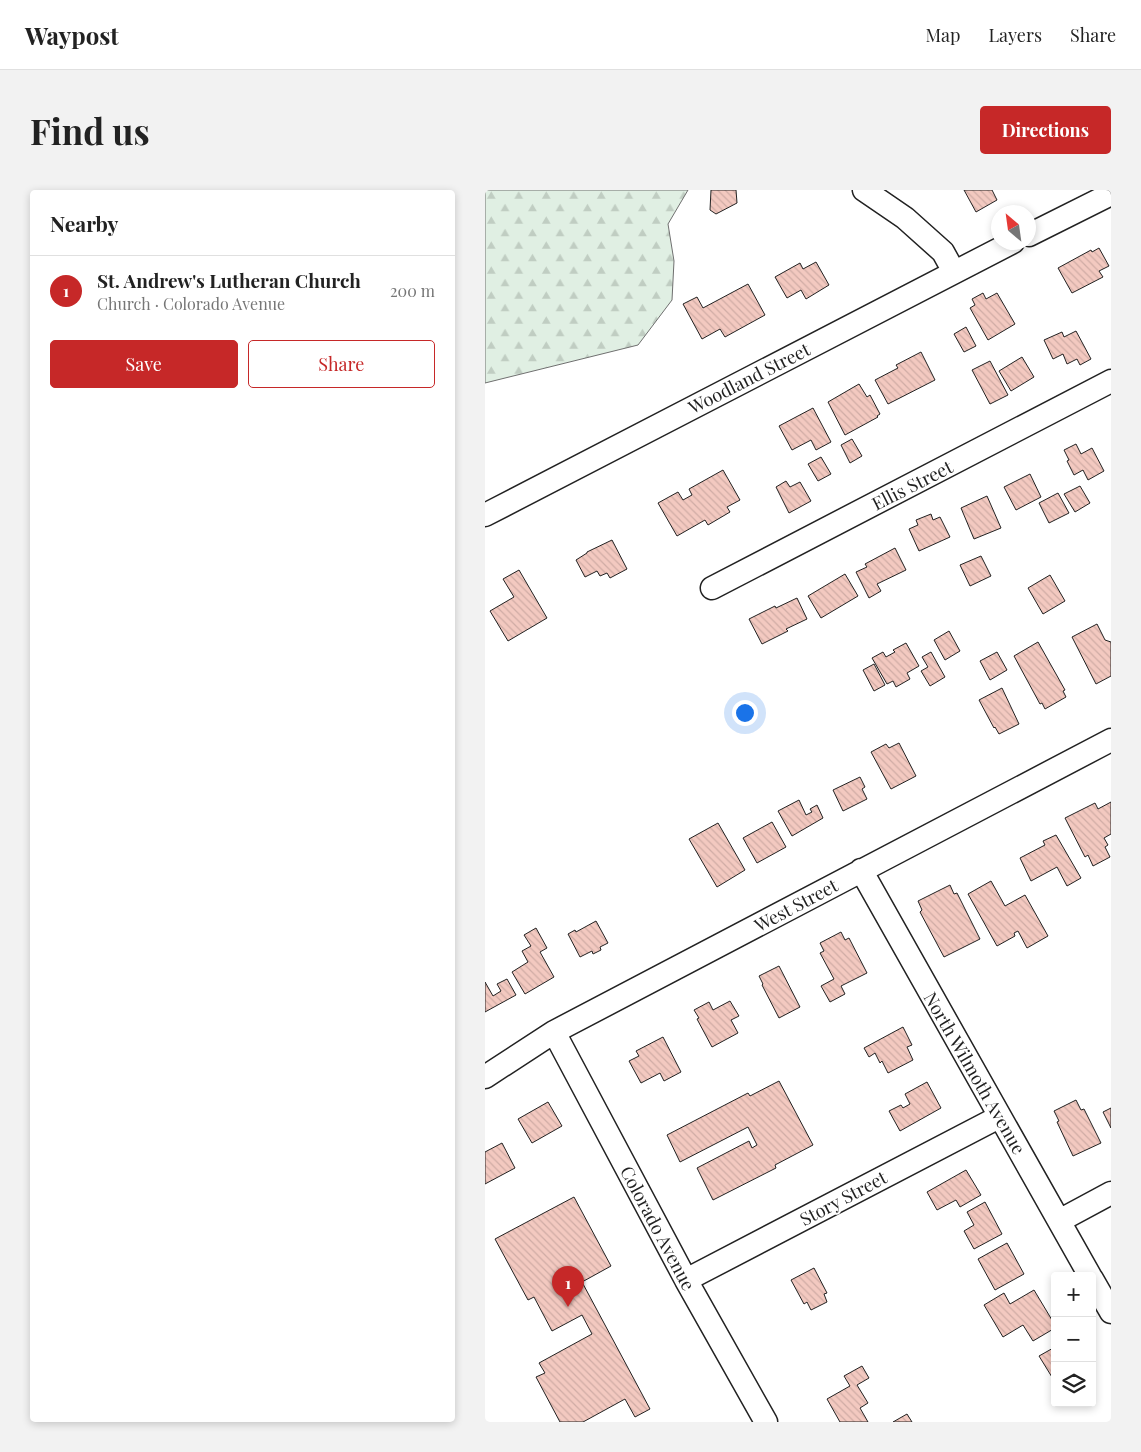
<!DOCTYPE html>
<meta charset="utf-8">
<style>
body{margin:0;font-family:"Playfair Display",serif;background:#f2f2f2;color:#222}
.controls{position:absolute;right:15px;bottom:15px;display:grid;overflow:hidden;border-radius:5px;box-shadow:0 2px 8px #0003}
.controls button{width:45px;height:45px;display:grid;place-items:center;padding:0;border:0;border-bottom:1px solid #e0e0e0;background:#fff;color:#222;font:25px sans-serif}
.compass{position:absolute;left:506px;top:15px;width:45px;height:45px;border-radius:50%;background:#fff;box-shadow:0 2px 8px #0003;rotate:331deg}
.you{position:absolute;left:259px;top:522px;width:18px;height:18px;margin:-12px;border:4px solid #fff;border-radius:50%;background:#1a73e8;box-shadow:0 0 0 8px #1a73e833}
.badge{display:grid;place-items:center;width:32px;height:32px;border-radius:50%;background:#c62828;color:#fff;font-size:16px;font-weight:700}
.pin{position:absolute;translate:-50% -41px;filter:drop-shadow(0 1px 2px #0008)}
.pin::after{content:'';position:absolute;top:26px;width:18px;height:15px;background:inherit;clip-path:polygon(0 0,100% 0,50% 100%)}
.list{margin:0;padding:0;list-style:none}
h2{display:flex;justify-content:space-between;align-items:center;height:65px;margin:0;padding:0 20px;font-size:21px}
h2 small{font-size:16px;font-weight:400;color:#767676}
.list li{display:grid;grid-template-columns:32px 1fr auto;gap:15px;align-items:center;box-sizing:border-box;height:70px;padding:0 20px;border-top:1px solid #e0e0e0}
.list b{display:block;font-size:19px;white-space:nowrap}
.list p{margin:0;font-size:16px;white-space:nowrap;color:#767676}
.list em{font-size:16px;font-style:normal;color:#767676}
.actions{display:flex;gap:10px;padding:15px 20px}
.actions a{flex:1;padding:11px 0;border:1px solid #c62828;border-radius:5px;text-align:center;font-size:18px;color:#c62828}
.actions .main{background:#c62828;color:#fff}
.icon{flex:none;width:28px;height:28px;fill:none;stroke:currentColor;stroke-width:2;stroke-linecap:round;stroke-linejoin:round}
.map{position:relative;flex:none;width:626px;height:1232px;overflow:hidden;border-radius:5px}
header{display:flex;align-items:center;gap:30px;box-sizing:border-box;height:70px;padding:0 25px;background:#fff;border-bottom:1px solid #e0e0e0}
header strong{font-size:24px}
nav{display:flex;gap:28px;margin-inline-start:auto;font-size:18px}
.intro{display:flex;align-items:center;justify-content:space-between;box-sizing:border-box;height:120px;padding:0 30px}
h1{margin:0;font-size:35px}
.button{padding:12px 22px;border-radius:5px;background:#c62828;color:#fff;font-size:18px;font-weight:700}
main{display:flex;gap:30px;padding:0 30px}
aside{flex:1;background:#fff;border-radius:5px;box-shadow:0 2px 8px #0003}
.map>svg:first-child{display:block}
.forest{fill:url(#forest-firs);stroke:#6f6f6f}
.building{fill:url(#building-back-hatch);stroke:#222}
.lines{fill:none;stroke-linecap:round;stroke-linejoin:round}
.minor-casing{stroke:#222;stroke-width:25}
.minor{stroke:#fff;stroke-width:22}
.labels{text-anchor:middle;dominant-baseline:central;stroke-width:4;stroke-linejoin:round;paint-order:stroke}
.street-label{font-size:18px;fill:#222;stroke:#fff}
</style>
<header>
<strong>Waypost</strong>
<nav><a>Map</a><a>Layers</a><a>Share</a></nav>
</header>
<div class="intro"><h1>Find us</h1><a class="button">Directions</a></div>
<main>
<aside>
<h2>Nearby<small></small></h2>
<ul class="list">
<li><span class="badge">1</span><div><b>St. Andrew's Lutheran Church</b><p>Church · Colorado Avenue</p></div><em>200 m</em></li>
</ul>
<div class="actions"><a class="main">Save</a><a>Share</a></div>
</aside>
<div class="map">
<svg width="626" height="1232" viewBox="0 0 626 1232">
<defs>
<pattern id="forest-firs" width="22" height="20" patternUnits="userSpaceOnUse" patternTransform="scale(1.25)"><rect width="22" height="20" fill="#e0efe3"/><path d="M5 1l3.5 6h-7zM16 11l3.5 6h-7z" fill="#c0cdc2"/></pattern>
<pattern id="building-back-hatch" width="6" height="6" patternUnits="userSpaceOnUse" patternTransform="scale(1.25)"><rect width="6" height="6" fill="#f3c9c0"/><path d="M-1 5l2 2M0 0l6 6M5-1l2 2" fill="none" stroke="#d0aca5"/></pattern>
</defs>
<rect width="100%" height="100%" fill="#fff"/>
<path class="forest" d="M0,0H203L183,34L189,71L187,110L153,155L0,193Z"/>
<path class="building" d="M226,0H251L252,13L231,24L225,20Z
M479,0H507L512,10L491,22Z
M614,58L624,76L614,81L618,87L587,103L573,78L606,60L607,62Z
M331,72L344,95L321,109L316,100L302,108L290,87L315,73L318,79Z
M263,94L280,125L240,147L235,139L217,149L198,114L212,107L218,118Z
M498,103L501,109L512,103L530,134L503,150L485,118L490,115L487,109Z
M481,137L491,156L479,162L469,144Z
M591,141L606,169L595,175L592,169L582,174L578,164L568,169L559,150L577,142L579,147Z
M436,162L450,190L403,214L390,190L413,178L411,175Z
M537,167L549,187L526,201L514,181Z
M505,171L523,205L505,214L487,180Z
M374,194L382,207L385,205L395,224L392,226L393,227L360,245L343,212Z
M328,218L346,252L331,260L326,250L307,260L294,236Z
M367,249L377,266L365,273L356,255Z
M591,254L596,264L607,258L619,281L603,290L598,280L589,285L582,271L584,270L579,260Z
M336,267L346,284L333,291L323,274Z
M238,280L255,310L242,317L245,322L223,335L220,330L192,346L173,313L193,302L198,310L207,305L204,299Z
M545,284L556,307L531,320L519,297Z
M301,291L305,297L315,292L326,311L304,323L291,297Z
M595,296L605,313L590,322L579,304Z
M573,303L584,323L564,333L554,313Z
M502,306L516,338L489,349L476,318Z
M446,324L448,330L455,327L465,347L434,361L424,339L433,335L431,330Z
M127,350L142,379L125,388L122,383L115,386L112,381L100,387L91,370L102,363V362Z
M410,358L421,380L392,394L396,401L384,408L371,382L382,377L380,374Z
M496,366L506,386L485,396L475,375Z
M34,380L62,428L23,451L5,421L29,407L18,389Z
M360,384L373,406L336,428L323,406Z
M565,385L580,411L558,424L543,398Z
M312,408L322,429L301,439L303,441L277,454L264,429L290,416L291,418Z
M612,434L620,450L626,452V486L611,494L587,447Z
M464,441L475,461L460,470L449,450Z
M553,452L580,500L578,501L581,507L560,519L557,513L555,514L529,466Z
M421,453L434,476L422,483L425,489L411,497L408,491L402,494L387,468L398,462L401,467L410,462L408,460Z
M446,462L460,487L445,496L436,481L443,477L437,467Z
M512,462L522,480L505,490L495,471Z
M389,474L400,495L389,501L378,480Z
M517,498L534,534L514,544L510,537L509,538L494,510Z
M414,553L431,586L406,599L386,562L401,554L404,558Z
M375,587L380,597L377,599L382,609L358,621L348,600Z
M314,610L321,625L327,622L325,619L332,615L338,628L307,646L293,621Z
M626,612V644L619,648L623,655L620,657L625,667L608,676L603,665L600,667L580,628L610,613L613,619Z
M287,632L301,657L272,673L258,648Z
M233,633L260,680L232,697L204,649Z
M571,645L596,688L582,696L572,677L546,691L535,668L560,655L558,651Z
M506,691L520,716L540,705L563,746L542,758L533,741L529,743L530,746L512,756L483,704Z
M465,695L469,704L472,703L495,749L459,767L435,722L437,720L433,711Z
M111,731L123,753L115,757L116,760L108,764L107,761L95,767L83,744L90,740L91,742Z
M51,738L62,758L55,762L69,787L40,804L27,782L43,772L37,761L46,756L39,745Z
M356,742L360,750L364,748L382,783L356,796L360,804L345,812L336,796L349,789L335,763L339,761L335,753Z
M294,776L315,817L294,828L277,795L278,794L274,786Z
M22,789L31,805L0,822V792L8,806L16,801L12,794Z
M245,811L254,826L246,830L253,843L227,857L212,829L214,828L209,820L224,812L228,820Z
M418,837L427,855L422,857L428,870L403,883L397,871L395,873L390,863L384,867L379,858Z
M178,847L196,882L179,891L175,883L156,893L144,871L154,866L151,861Z
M294,891L328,955L290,975L291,978L228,1010L212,978L264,951L267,958L272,955L263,937L195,972L182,945L263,903L265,906Z
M442,892L456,918L415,941L404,921L416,915L418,918L425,914L420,904Z
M591,910L596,920L599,919L616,953L588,966L572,932L574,931L569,921Z
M63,912L77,936L47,953L33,929Z
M626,918V938L618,922Z
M17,953L30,978L0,994V962Z
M481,980L496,1005L475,1017L471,1010L452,1020L442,1002Z
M89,1007L126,1076L97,1092L165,1219L150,1227L140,1209L98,1232H75L51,1187L60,1183L54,1173L107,1144L97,1125L67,1141L49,1107L43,1110L10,1049Z
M500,1012L517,1044L489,1059L479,1041L489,1035L482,1022Z
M522,1053L539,1084L510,1100L493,1069Z
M329,1078L342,1103L339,1104L342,1112L326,1120L322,1112L319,1114L306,1090Z
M549,1100L570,1135V1138L548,1151L538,1135L518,1147L499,1115L519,1103L525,1114Z
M570,1157V1192L554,1166Z
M377,1176L384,1188L372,1195L383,1213L375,1218L383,1232H355L342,1209L365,1196L359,1186Z
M422,1224L427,1232H408Z"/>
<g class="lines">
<defs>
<path id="minor" d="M379,0L420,28L458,62L469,82
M544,45L626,4
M0,325L528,52
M227,398L626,191
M376,680L605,1086
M69,842L201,1090L281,1232
M0,887L69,842L626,550
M574,1031L626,1003
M607,1089L626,1122
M201,1090L514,927"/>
</defs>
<use href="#minor" class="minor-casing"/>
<use href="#minor" class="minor"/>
</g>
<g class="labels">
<g class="street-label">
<text transform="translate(264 188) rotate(-27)">Woodland Street</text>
<text transform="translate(427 295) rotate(-27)">Ellis Street</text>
<text transform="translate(311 715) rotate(-28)">West Street</text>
<text transform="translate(490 883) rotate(60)">North Wilmoth Avenue</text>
<text transform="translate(358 1008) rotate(-28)">Story Street</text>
<text transform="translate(173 1038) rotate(62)">Colorado Avenue</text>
</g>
</g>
</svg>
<div class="controls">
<button>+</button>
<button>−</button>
<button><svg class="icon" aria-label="layers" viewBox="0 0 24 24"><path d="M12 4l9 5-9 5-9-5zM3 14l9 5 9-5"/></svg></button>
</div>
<svg class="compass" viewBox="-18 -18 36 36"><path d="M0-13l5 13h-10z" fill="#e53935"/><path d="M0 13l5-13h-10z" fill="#767676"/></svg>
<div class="you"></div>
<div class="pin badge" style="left:83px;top:1117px">1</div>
</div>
</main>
